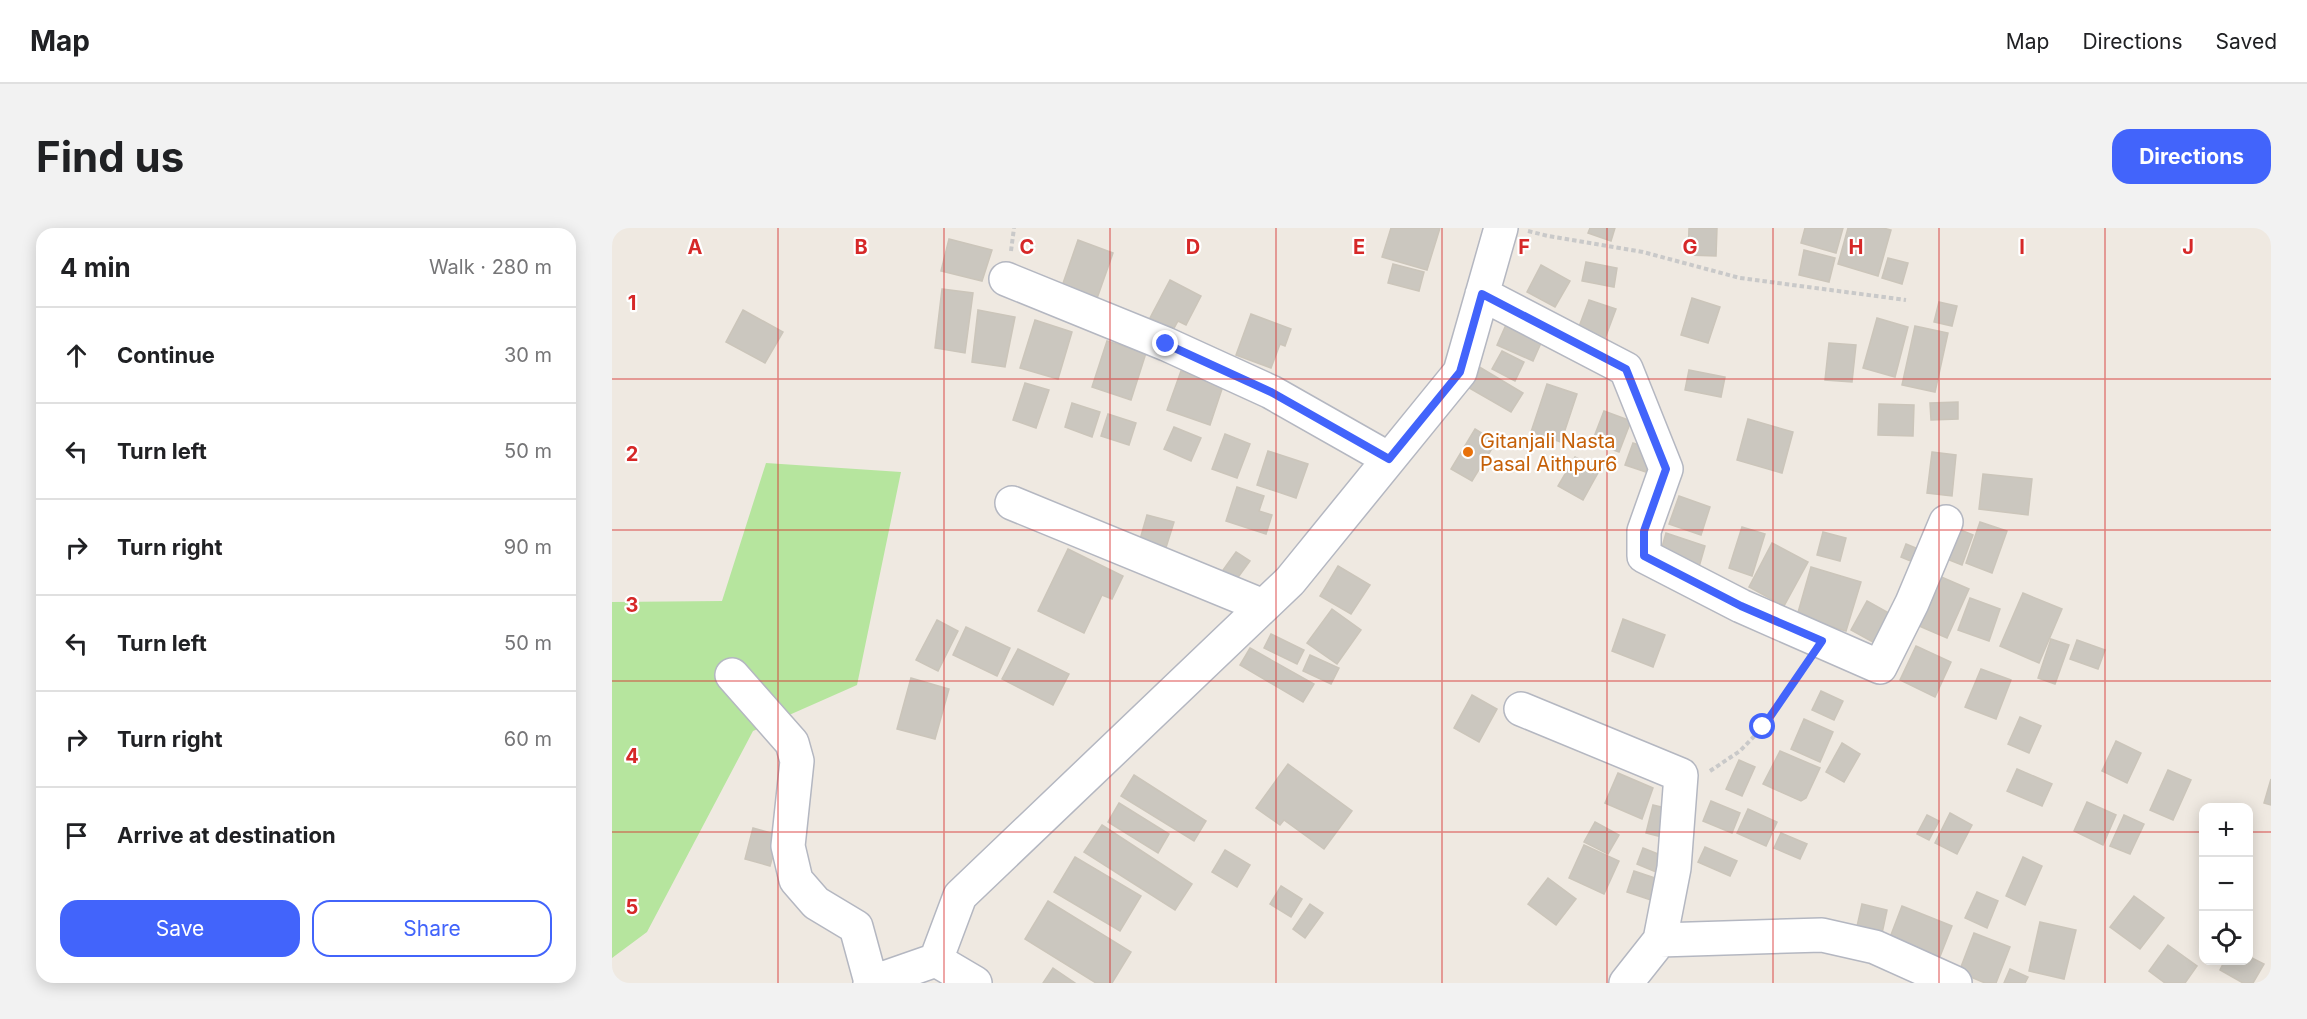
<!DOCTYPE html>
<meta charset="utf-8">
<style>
body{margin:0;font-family:Inter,sans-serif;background:#f2f2f2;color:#202124}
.controls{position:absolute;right:18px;bottom:18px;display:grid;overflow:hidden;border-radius:12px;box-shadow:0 3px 15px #0003}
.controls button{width:54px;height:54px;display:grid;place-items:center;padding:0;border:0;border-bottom:2px solid #e0e0e0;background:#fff;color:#202124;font:30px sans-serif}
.stop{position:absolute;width:18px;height:18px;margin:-14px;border:4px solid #4264fb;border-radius:50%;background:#fff}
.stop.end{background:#4264fb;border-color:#fff;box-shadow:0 2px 6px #0008}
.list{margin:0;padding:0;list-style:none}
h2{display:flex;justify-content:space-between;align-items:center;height:78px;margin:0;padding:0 24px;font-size:26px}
h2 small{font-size:20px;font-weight:400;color:#757577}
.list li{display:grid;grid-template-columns:39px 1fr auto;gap:18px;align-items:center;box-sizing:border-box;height:96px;padding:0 24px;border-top:2px solid #e0e0e0}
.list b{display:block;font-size:22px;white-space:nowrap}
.list em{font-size:20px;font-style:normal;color:#757577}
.actions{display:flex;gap:12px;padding:18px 24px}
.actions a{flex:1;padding:14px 0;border:2px solid #4264fb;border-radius:18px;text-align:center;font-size:21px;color:#4264fb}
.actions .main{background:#4264fb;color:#fff}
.icon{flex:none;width:33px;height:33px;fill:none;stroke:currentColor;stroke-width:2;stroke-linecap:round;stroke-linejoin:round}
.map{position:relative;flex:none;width:1659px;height:755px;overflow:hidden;border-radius:18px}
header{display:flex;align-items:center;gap:36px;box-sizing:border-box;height:84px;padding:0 30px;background:#fff;border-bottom:2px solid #e0e0e0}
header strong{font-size:28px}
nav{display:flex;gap:33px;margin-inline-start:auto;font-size:21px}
.intro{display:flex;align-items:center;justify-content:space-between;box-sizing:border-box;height:144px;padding:0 36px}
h1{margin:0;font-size:42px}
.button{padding:15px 27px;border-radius:18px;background:#4264fb;color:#fff;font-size:21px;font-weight:700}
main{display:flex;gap:36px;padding:0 36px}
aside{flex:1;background:#fff;border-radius:18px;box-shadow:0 3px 15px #0003}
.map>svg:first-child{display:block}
.green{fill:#b6e59e}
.building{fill:#cbc7bf;stroke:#cbc5ba;stroke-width:1.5}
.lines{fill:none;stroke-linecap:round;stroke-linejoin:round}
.minor-casing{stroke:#b4b7c1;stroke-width:36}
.path{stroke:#c9c9c9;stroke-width:4;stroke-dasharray:4.5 3;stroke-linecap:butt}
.minor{stroke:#fff;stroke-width:33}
.route{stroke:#4264fb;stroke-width:8}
.grid{fill:none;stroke:#d62828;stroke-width:1.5;stroke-opacity:0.55}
.food-dot{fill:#e8710a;stroke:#fff;stroke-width:2}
.labels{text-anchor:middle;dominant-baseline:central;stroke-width:4.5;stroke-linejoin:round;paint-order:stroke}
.food-label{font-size:20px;fill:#c56008;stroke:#fff;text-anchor:start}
.grid-label{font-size:20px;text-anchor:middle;font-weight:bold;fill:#d62828;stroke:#fff;stroke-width:4.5;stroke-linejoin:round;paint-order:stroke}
</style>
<header>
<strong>Map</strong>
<nav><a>Map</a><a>Directions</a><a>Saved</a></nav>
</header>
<div class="intro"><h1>Find us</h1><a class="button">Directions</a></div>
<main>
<aside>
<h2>4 min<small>Walk · 280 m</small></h2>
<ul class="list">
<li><svg class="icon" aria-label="ahead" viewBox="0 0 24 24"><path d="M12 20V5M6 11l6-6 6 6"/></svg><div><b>Continue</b></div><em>30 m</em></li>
<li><svg class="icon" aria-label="left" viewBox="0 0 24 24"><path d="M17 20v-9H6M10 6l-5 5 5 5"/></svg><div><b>Turn left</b></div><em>50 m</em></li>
<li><svg class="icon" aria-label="right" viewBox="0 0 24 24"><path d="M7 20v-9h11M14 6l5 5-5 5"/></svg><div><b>Turn right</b></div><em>90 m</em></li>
<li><svg class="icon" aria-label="left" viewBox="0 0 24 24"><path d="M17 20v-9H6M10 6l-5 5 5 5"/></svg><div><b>Turn left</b></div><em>50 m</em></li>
<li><svg class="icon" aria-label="right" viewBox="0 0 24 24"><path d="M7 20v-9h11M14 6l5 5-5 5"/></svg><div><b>Turn right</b></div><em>60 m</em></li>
<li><svg class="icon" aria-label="arrive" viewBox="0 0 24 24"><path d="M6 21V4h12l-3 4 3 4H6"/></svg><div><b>Arrive at destination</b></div></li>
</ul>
<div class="actions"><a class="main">Save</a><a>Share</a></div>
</aside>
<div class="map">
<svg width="1659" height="755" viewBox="0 0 1659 755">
<rect width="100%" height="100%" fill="#efe9e1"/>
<path class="green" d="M154,235L289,244L245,457L141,503L35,704L0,730V374L110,373Z"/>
<path class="building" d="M779,0H828L815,42L770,29Z
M978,0H1003L999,13L976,5Z
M1077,0H1105L1104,28L1076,27Z
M1193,0H1231L1224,25L1189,15Z
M1236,0H1271L1279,2L1266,48L1226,36Z
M337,11L380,22L370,53L329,43Z
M466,12L501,25L483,76L448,64Z
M1192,22L1223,30L1217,54L1187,47Z
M1276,30L1296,35L1290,56L1270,50Z
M974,34L1005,40L1002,59L970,53Z
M781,36L812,44L807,63L776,55Z
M929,37L958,53L943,79L915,64Z
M558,52L589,68L574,97L566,93L561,102L538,90Z
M330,61L361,65L353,125L323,120Z
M1080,70L1108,79L1096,115L1069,107Z
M977,72L1004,81L992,113L965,104Z
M1327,74L1345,78L1340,98L1322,94Z
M131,82L171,104L153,135L114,114Z
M366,82L403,89L393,139L360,134Z
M639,86L679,101L673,118L668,116L659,140L624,127Z
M897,90L933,106L921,133L885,117Z
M1265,90L1296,99L1283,149L1251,140Z
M423,92L460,104L446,151L408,140Z
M1303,98L1336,105L1323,164L1290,157Z
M495,113L534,125L519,172L480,159Z
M1217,115L1244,117L1240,154L1213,152Z
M890,123L912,134L903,153L880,141Z
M864,137L911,165L899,184L852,157Z
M1077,142L1113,149L1109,169L1073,162Z
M569,143L611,158L598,197L555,182Z
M413,155L437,162L424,200L401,192Z
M935,156L965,166L949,214L919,204Z
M1346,174V191L1319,192L1318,175Z
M460,175L488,184L480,209L453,199Z
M1267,176L1302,177L1301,208L1266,207Z
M992,183L1019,193L1007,224L980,214Z
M496,186L524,195L517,217L489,208Z
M1136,191L1181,204L1170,245L1125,232Z
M562,199L589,210L579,233L552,221Z
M863,201L884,214L860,253L839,241Z
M613,206L638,216L625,250L600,241Z
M1021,215L1042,222L1034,244L1013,237Z
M656,223L696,236L684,270L645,257Z
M1320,224L1344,227L1340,268L1315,265Z
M963,229L987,243L971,272L946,258Z
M1371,246L1420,251L1416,287L1367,281Z
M625,259L652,268L647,283L660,287L654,306L614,293Z
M1067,268L1098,279L1089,307L1057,296Z
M535,287L562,294L551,329L525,322Z
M1368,294L1395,303L1380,345L1354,335Z
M1130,299L1153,306L1140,348L1117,340Z
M1341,299L1361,307L1350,337L1330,329Z
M1211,304L1234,310L1228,333L1205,327Z
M1054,305L1093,318L1087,339L1048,326Z
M1160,315L1196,334L1172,378L1137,359Z
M1294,316L1311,323L1306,336L1289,329Z
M456,321L511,348L500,371L490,367L472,405L426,383Z
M624,324L638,333L619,359L606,349Z
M726,338L758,357L739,386L708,368Z
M1199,339L1249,354L1234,403L1185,388Z
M1327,348L1357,361L1335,410L1305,397Z
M1411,365L1450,381L1427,435L1388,418Z
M1358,370L1388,381L1377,413L1346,402Z
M1255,373L1284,389L1268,418L1239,402Z
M720,381L749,402L725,436L695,415Z
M1011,391L1053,407L1041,439L1000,423Z
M325,392L346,403L326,443L304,432Z
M354,399L398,420L385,448L341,427Z
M659,406L692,422L685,436L652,420Z
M1439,411L1457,417L1443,456L1426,450Z
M1465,412L1493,422L1486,441L1458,431Z
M1304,418L1339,434L1323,469L1288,452Z
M638,420L702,456L691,474L628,437Z
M406,421L457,446L441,477L390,451Z
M698,427L727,440L719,456L691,443Z
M1369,441L1399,452L1384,491L1353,479Z
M299,450L337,461L323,511L285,501Z
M1209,463L1231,473L1222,492L1200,482Z
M860,467L885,481L867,514L842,500Z
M1408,489L1429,498L1417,525L1396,516Z
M1192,491L1221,504L1208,534L1179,521Z
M1504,513L1529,525L1515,555L1490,543Z
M1230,515L1248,526L1232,554L1214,544Z
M1168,523L1208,540L1194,570L1189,573L1151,556Z
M1127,532L1143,539L1130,568L1114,561Z
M676,536L740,583L712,621L672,592L668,597L644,580Z
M1405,541L1440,556L1430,578L1395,563Z
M1556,542L1579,552L1561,592L1538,582Z
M1006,545L1041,560L1030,591L993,575Z
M522,547L594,593L582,613L509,568Z
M1659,551V577L1652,575Z
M1099,573L1128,585L1120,605L1091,593Z
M1475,574L1504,587L1491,617L1462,603Z
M507,575L557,606L546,625L496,594Z
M1041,577L1062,582L1054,610L1034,605Z
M1136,581L1165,594L1154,618L1125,605Z
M1338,585L1360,597L1345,626L1323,615Z
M1315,587L1327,593L1317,612L1305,606Z
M1512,587L1532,596L1518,626L1498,618Z
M983,594L1007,607L996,626L972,614Z
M490,597L580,656L563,682L472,624Z
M141,600L167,607L158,638L133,631Z
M1169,605L1195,616L1188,631L1162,620Z
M972,617L1007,633L992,666L957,650Z
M1093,619L1125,633L1118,648L1086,634Z
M1031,620L1056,630L1049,646L1025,636Z
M613,622L638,637L625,659L600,644Z
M463,629L529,668L508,703L442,664Z
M1411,629L1430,638L1413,677L1394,668Z
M1022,643L1049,652L1042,673L1015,664Z
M936,650L964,671L944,697L916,676Z
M669,658L690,671L679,689L658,676Z
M1365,664L1386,673L1375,700L1353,690Z
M1522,668L1552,690L1528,721L1498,699Z
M436,673L519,724L500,755H484L413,711Z
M698,676L711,685L693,710L681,701Z
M1250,676L1275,682L1269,710L1244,703Z
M1290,678L1340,698L1327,731L1277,712Z
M1428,694L1464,702L1452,751L1417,743Z
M1362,705L1398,719L1384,755H1373L1347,744Z
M1556,717L1585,738L1573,755H1553L1537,743Z
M1636,728L1652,736L1641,755H1631L1608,742L1613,732H1636Z
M441,740L463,755H431Z
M1398,741L1416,749L1413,755H1392Z"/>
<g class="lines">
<defs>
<path id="minor" d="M394,51L554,116L659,164L777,231
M870,66L1014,141L1054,241L1032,303V328L1129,378L1268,439L1300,375L1334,294
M400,275L651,378
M120,447L180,515L185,533L176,618L184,652L204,675L244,699L259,754
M909,481L1069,547L1062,640L1048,712
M324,732L363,755
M258,755L324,732L348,668L678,353L848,144L889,0
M1014,755L1048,712L1210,707L1263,719L1343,755"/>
</defs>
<use href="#minor" class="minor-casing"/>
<path class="path" d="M916,3L936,8L1031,24L1128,50L1294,72
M399,23L402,0
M1098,543L1128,523L1151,499L1192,438"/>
<use href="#minor" class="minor"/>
</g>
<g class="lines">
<path class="route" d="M554,116L659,164L777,231L848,144L870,66L1014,141L1054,241L1032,303V328L1129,378L1210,413L1151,499"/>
</g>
<path class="grid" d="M166,0V755M332,0V755M498,0V755M664,0V755M830,0V755M995,0V755M1161,0V755M1327,0V755M1493,0V755M0,151H1659M0,302H1659M0,453H1659M0,604H1592M1636,604H1659"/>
<circle class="food-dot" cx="856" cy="224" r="6"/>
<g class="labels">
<g class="food-label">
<text x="868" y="213">Gitanjali Nasta<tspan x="868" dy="23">Pasal Aithpur6</tspan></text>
</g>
</g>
<g class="grid-label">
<text x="83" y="26">A</text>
<text x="249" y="26">B</text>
<text x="415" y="26">C</text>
<text x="581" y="26">D</text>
<text x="747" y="26">E</text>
<text x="912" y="26">F</text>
<text x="1078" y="26">G</text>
<text x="1244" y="26">H</text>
<text x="1410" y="26">I</text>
<text x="1576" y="26">J</text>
<text x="20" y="82">1</text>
<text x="20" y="233">2</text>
<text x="20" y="384">3</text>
<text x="20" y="535">4</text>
<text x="20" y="686">5</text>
</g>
</svg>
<div class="controls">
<button>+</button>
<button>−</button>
<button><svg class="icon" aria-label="locate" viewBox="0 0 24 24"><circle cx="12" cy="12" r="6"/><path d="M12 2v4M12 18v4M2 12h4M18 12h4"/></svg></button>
</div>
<div class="stop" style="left:1151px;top:499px"></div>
<div class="stop end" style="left:554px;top:116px"></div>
</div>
</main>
